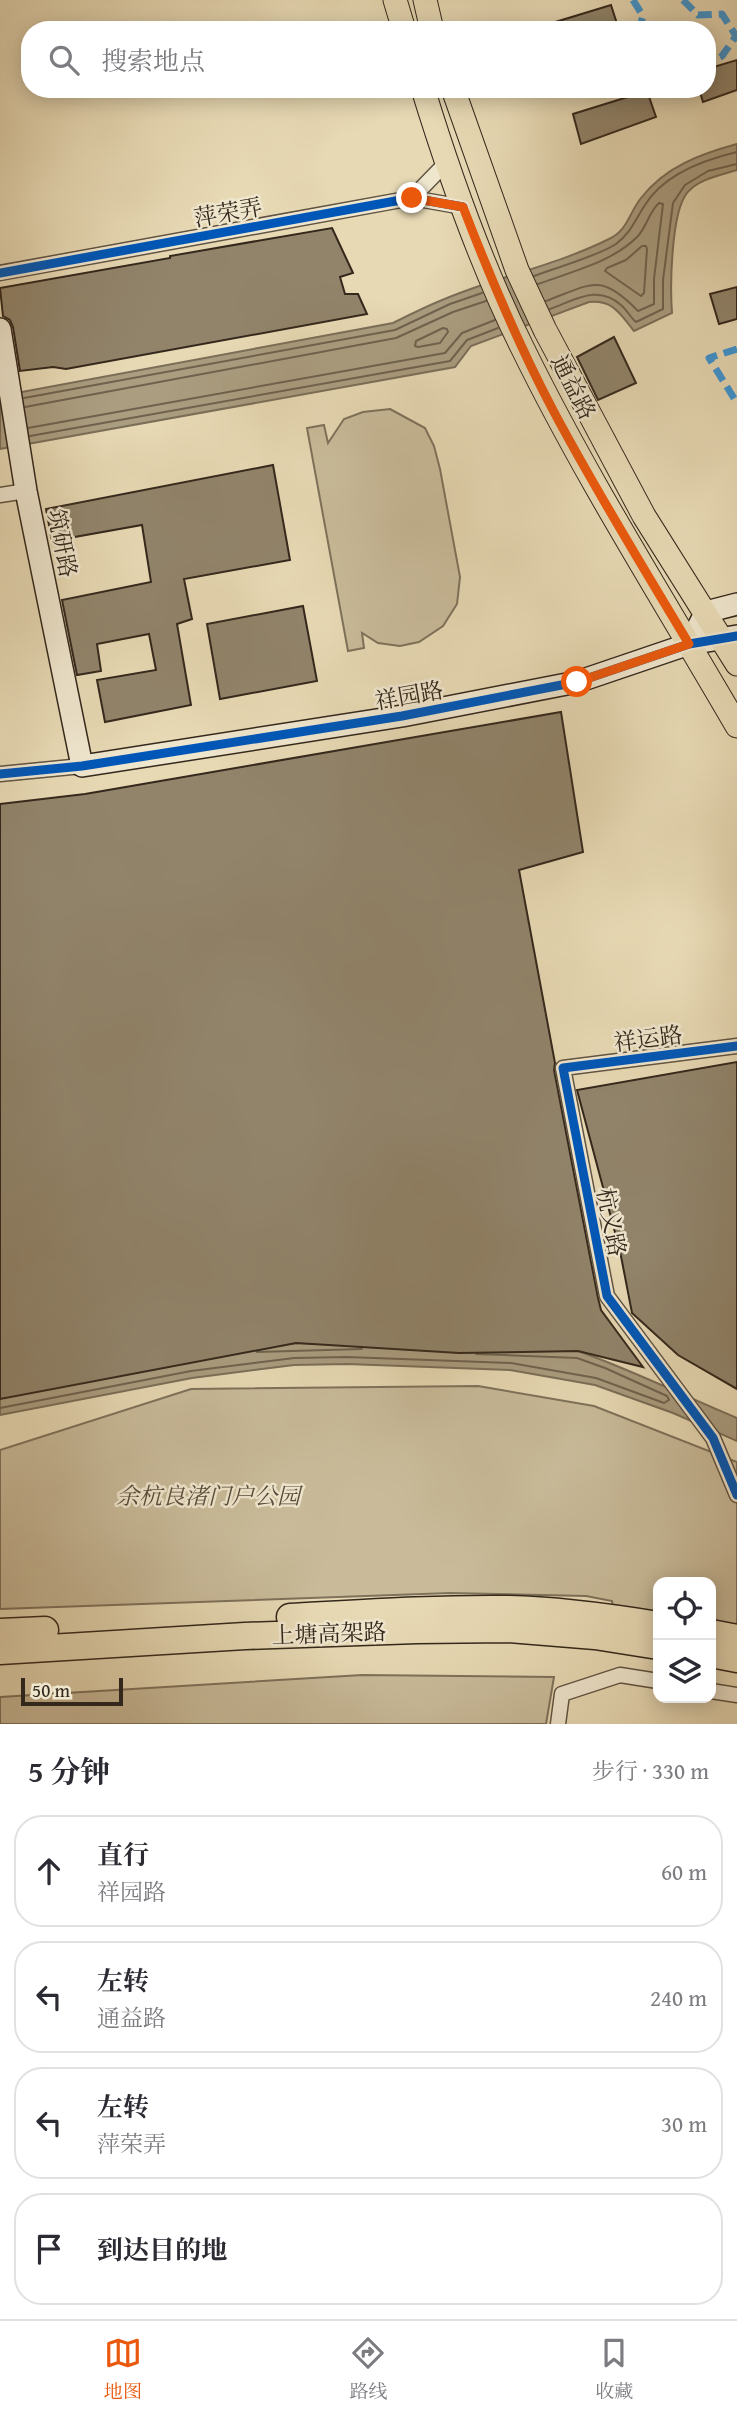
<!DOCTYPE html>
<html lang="zh">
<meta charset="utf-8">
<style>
body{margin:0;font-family:"Gentium Book Plus","Noto Serif SC",serif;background:#f7f7f7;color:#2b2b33}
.controls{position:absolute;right:21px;bottom:21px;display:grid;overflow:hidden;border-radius:14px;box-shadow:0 4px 18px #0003}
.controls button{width:63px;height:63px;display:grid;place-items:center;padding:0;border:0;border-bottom:2px solid #e1e1e2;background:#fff;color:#2b2b33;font:35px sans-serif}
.scale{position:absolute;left:21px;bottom:18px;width:102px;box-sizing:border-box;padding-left:7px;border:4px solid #34281c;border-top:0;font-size:19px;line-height:24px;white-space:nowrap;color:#34281c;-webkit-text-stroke:5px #efe6ce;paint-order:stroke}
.stop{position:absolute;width:21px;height:21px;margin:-16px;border:5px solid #ea580c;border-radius:50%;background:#fff}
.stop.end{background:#ea580c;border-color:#fff;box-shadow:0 2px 7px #0008}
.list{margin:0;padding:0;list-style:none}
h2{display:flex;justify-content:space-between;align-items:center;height:91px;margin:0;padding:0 28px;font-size:30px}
h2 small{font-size:23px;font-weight:400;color:#7c7c81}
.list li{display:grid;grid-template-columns:46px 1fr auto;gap:21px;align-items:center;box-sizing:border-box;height:112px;margin:0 14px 14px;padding:0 14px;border:2px solid #e1e1e2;border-radius:28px}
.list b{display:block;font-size:26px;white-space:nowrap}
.list p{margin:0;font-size:23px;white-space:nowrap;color:#7c7c81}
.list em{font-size:23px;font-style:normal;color:#7c7c81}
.icon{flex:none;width:38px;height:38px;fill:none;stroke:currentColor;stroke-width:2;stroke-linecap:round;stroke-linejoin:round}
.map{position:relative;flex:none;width:737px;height:1724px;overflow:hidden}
.search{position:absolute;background:#fff;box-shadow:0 4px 18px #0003;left:21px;right:21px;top:21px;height:77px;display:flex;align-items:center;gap:18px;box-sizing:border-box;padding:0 24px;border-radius:28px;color:#7c7c81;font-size:26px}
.sheet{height:595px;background:#fff}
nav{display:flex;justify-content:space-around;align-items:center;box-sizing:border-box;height:98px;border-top:2px solid #e1e1e2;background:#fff;font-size:19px;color:#7c7c81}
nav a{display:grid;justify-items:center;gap:4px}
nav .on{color:#ea580c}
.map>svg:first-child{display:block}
.green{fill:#c9bb9a;stroke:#7e725b;stroke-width:2}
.water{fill:#aa9d80;stroke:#7b6e58;stroke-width:2}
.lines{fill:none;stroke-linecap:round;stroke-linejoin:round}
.shore{stroke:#6f624e;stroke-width:2}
.building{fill:#91846b;stroke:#34281c;stroke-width:2}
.street-casing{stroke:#615442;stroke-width:17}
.secondary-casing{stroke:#34281c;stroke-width:24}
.primary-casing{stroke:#34281c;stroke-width:25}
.highway-casing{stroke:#34281c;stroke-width:29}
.street{stroke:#efe6ce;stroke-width:14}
.secondary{stroke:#efe6ce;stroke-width:21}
.primary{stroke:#e7d9b4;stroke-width:23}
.highway{stroke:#e7d9b4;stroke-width:26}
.quiet{stroke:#3d96d4;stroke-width:7;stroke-dasharray:14 7;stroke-linecap:butt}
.cycleway-casing{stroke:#efe6ce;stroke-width:13}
.cycleway{stroke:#0057b8;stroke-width:9}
.route{stroke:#ea580c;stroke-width:9}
.labels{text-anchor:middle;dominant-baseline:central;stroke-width:5;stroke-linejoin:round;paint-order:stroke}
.street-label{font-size:23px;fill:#34281c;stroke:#efe6ce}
.park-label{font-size:23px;font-style:italic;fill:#594d3c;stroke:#efe6ce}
</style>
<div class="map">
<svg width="737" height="1724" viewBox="0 0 737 1724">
<rect width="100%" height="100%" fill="#e7d9b4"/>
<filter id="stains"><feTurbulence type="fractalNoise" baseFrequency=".00286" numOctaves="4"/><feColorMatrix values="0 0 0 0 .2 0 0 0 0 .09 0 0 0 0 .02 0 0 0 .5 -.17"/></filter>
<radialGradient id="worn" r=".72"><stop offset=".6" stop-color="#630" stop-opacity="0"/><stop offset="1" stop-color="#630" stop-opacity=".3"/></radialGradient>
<path class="green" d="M390,409L425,428L434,446L440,469L460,577L457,604L443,626L419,642L400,646L378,643L362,633L364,648L348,651L307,428L324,425L328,443L344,419L363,412Z
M478,1386L594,1406L737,1462V1627L711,1622V1582H658V1613L613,1608L612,1601L586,1596L450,1593L0,1609V1450L191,1389Z
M362,1675L554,1677L546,1724H0V1697Z"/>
<path class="water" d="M737,144V170C721,175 698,179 687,193C671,213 670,286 672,313L634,331C620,314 614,300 589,302L471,346L455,367L0,449V396L393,323C411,314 429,305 447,298C500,276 557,265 609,239C628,230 629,213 641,198C665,167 700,154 737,144Z
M296,1343L578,1351C632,1370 684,1396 737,1418V1441L673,1413L595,1385L510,1370L347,1364L294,1365L192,1378L0,1415V1393Z"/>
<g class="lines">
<path class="shore" d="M642,246H646L647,249L644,293L641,296L605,271L607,268L626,260Z
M534,276C555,268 598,256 616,244C631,233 635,220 645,205C664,174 703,160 737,152
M538,284C571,272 613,262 638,236C647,226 649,212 659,203L663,204L654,279V304L638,311C600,272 592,284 546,301
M550,309C575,300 598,284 621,305C627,310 630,317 636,322L663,309V280L673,203L685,185L708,171L737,164
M443,328L447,329L448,332L440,343L418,347L415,346L416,341Z
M24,398L395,330L450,304L482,293
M25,407L396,338L453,312L486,301
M28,428L445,353L462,333L495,320
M30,436L450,361L467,340L498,328
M257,1352L362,1349
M0,1408L191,1371L294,1358L347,1357L511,1363L596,1378L664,1403L669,1400L667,1396L605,1368L577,1358L476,1354"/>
</g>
<path class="building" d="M611,5L619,30H540L539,27Z
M737,60V90L703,102L699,89H707V69Z
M647,91L656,117L581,144L573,114Z
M332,228L353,273L340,277L345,294H358L367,314L66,369L53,367L20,371L13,327L10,320L3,316L0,288L170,258V256Z
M737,287V319L719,324L710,294Z
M614,337L636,383L598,400L577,357Z
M273,465L290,560L184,579L192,619L177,624L191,705L105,722L97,680L156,670L149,634L97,644L101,671L77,675L62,600L151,582L142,525L52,541L46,509Z
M303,606L317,681L220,699L207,624Z
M561,712L583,852L519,870L555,1063L554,1070L598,1298L601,1310L643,1367L578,1351L459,1353L296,1343L0,1399V804L85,794Z
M737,1062V1389L678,1355L632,1313L620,1251L577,1090Z"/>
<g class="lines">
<defs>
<path id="street" d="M412,198L446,163
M0,273L412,198L463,207
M0,495L26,491
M0,774L82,766
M737,1046L563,1068L607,1296L713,1438L737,1495
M711,1691L737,1695
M558,1724L562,1694L620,1675L658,1681"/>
<path id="secondary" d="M0,329L26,491L82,766L402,716L577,682L689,644L737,636
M689,644L706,612L737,604"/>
<path id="primary" d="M395,0L404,30
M425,0L432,30
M423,89C450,177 481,265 522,347C586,478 664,600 737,726
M453,89L517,270L545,330L644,516L737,664"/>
<path id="highway" d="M290,1617C363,1613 436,1608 509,1609C559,1610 609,1617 658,1625
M0,1632L45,1630
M711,1633L737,1638
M0,1651L245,1636L417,1630L508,1629L595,1636L658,1646
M711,1654L737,1659"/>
</defs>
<use href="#street" class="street-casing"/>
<use href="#secondary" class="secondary-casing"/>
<use href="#primary" class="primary-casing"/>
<use href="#highway" class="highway-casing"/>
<use href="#street" class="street"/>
<use href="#secondary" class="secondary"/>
<use href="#primary" class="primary"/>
<use href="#highway" class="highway"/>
<path class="quiet" d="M633,0L643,16L639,30
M683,0L698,15L722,14L736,36L722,56L707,64
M737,349L709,358L737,403"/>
<defs>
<path id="cycleway" d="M0,273L412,198L463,207
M0,774L82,766L402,716L577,682L689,644L737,636
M737,1046L563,1068L607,1296L713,1438L737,1495"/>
</defs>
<use href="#cycleway" class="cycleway-casing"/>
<use href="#cycleway" class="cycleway"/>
</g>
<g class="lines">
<path class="route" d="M412,198L463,207C490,277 519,346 554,412C596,491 643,567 689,644L577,682"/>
</g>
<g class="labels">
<g class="street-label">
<text transform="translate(228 212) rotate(-10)">萍荣弄</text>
<text transform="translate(574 387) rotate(63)">通益路</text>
<text transform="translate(63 543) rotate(79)">筑研路</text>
<text transform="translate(409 695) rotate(-10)">祥园路</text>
<text transform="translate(648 1038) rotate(-7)">祥运路</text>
<text transform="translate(612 1222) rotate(79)">杭义路</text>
<text transform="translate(329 1633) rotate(-2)">上塘高架路</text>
</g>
<g class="park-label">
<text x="208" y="1495">余杭良渚门户公园</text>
</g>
</g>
<rect width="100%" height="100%" filter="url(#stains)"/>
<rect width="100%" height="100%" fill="url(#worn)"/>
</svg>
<div class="controls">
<button><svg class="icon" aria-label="locate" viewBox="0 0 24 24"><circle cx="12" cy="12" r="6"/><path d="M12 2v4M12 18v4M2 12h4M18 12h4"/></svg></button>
<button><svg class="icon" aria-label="layers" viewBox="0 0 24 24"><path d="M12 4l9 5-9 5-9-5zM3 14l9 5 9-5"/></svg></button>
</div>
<div class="scale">50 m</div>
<div class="stop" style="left:577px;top:682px"></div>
<div class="stop end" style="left:412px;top:198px"></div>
<div class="search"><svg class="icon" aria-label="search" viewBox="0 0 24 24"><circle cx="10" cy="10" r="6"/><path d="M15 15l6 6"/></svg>搜索地点</div>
</div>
<section class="sheet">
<h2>5 分钟<small>步行 · 330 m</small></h2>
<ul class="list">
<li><svg class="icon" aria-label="ahead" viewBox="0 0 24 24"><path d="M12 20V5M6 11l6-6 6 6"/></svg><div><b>直行</b><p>祥园路</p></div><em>60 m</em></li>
<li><svg class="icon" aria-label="left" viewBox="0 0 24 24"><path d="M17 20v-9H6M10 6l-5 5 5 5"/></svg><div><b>左转</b><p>通益路</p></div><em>240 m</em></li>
<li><svg class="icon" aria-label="left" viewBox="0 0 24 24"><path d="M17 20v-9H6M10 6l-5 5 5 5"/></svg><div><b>左转</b><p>萍荣弄</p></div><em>30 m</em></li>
<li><svg class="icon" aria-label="arrive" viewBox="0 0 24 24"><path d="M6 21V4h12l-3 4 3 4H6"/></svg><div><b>到达目的地</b></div></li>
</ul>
</section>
<nav>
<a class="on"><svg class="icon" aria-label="map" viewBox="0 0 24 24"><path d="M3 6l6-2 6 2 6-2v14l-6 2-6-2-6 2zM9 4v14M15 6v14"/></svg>地图</a>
<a><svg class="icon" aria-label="directions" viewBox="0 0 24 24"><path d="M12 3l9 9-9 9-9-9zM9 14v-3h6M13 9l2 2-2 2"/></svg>路线</a>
<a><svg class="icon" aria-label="saved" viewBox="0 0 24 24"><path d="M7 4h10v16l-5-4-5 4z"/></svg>收藏</a>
</nav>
